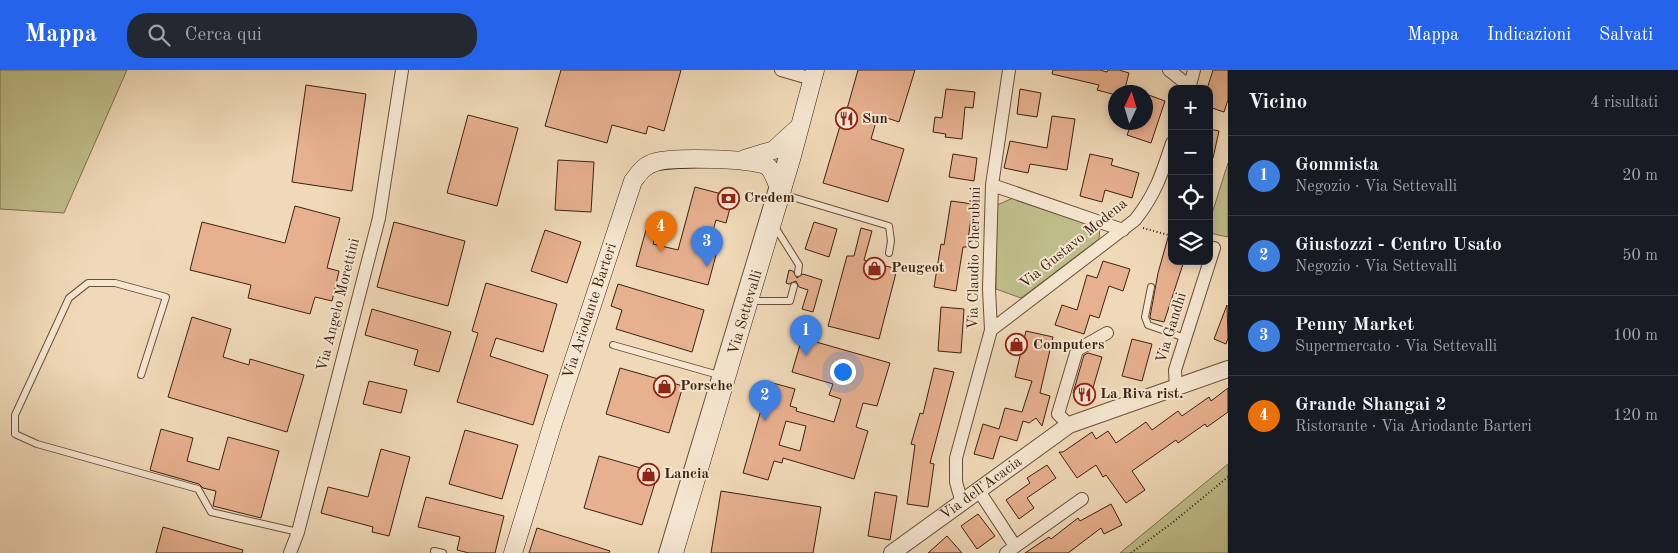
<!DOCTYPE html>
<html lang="it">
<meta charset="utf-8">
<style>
body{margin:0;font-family:"Old Standard TT",serif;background:#242831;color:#f1f3f6}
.controls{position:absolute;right:15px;top:15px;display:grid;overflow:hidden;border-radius:10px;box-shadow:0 2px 8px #0003}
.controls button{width:45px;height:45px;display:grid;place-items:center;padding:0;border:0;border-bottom:1px solid #363941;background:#171b24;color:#f1f3f6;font:25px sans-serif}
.compass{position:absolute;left:1108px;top:15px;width:45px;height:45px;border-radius:50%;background:#171b24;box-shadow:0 2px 8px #0003;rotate:4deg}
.you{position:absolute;left:842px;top:301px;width:18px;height:18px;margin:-12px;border:4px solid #fff;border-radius:50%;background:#1a73e8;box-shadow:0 0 0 8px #1a73e833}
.badge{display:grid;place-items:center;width:32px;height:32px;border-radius:50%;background:#2563eb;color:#fff;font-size:16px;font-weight:700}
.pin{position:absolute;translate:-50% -41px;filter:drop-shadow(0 1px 2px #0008)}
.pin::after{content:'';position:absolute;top:26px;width:18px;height:15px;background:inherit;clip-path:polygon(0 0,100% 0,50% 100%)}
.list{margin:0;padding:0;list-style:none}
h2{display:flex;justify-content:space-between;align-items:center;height:65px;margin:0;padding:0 20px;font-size:21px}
h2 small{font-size:16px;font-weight:400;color:#9ea1a6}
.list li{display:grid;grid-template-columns:32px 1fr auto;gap:15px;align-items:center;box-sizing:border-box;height:80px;padding:0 20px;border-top:1px solid #363941}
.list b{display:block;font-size:19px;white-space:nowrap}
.list p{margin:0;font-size:16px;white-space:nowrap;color:#9ea1a6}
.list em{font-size:16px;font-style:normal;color:#9ea1a6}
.icon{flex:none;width:28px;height:28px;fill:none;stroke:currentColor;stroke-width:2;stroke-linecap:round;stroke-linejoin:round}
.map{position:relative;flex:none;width:1228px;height:483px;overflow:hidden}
header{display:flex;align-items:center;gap:30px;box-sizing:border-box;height:70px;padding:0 25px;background:#2563eb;color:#fff}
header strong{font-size:24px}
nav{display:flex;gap:28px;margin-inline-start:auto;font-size:18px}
.search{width:350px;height:45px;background:#242831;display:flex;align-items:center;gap:12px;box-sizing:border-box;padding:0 18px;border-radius:20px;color:#9ea1a6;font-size:19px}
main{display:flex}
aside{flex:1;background:#171b24}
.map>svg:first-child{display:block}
.green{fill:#bfbe8b;stroke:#7e704e}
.building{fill:#e7b08f;stroke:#3c2210;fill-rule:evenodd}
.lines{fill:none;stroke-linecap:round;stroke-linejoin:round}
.service-casing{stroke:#69503a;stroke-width:8}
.minor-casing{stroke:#69503a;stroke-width:14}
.tertiary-casing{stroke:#69503a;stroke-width:18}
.secondary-casing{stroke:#3c2210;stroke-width:19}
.path{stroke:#3c2210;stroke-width:2;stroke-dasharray:1 2.5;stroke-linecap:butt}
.service{stroke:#f5e6d1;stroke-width:6}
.minor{stroke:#f5e6d1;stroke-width:12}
.tertiary{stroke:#f5e6d1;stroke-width:16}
.secondary{stroke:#f5e6d1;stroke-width:18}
.labels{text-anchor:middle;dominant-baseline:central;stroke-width:4;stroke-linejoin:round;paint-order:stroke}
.poi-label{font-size:15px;font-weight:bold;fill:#3c2210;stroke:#f5e6d1;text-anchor:start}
.street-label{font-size:15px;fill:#3c2210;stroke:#f5e6d1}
</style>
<header>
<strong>Mappa</strong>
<div class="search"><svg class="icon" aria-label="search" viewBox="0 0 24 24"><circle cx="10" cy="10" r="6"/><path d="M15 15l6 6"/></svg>Cerca qui</div>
<nav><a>Mappa</a><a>Indicazioni</a><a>Salvati</a></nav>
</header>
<main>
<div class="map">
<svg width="1228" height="483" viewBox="0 0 1228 483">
<rect width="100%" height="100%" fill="#f0d9b8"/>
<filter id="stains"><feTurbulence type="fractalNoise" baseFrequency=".004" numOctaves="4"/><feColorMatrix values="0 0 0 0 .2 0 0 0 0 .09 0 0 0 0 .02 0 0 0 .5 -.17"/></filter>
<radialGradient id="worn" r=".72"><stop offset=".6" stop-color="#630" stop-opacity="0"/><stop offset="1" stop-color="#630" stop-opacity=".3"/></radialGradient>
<path class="green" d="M0,0H127L64,143L0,139Z
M1228,93V167L1209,163V153Z
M1013,128L1100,157L1099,169L1021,228L996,219L997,135Z
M1228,394V483H1120L1132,473Z"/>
<path class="building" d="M561,0H681L664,61L648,56L646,64L612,55L607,73L545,56Z
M858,0H915L899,52L878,45L871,69L904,79L888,132L823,113L840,56L837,55L842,38L847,39Z
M1053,0H1100L1107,2L1108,0H1119L1129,3L1124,22H1116V25L1097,20L1099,15L1052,4Z
M1213,0H1228V30L1224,42L1209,37V19H1207Z
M306,15L366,24L352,121L292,112Z
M946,19L975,22L973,38L965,37L962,69L945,67L946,64L933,62L935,47L942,48Z
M1020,19L1041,23L1037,47L1017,44Z
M1146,24L1165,31L1151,73L1127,65L1132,52H1146Z
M468,45L518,58L497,136L447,123Z
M1052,46L1075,49L1067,100L1030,94L1028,103L1004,98L1010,71L1047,78Z
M1209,59L1219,61L1213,88H1209Z
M953,84L977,88L974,111L949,107Z
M1090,84L1113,89L1111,95L1139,103L1132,128L1105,120L1102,132L1080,126Z
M558,90L594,92L591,142L555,140Z
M695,117L733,127L726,153L716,150L708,179L717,181L708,215L636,196L646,160L656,162L653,174L678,180Z
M951,131L973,134L967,177H963L956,221L934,217L941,174L944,175Z
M295,136L340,148L327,198L339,201L332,231L315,227L310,244L248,228L251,215L190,200L202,152L285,173Z
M394,152L465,171L448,236L377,217Z
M814,152L837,159L829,187L805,179Z
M861,158L872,161L864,190L897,199L879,269L828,256L847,186H854Z
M545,160L581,172L567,213L531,201Z
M1169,164L1172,165V191H1184L1164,252L1151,249L1150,247L1158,203Z
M1103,191L1130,199L1123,221L1109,216L1099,248L1090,245L1084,264L1055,255L1062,235L1077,240L1087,205L1097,208Z
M789,200L793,201L797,208L803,204L822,210L813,242L802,239L808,220L799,217L796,211L789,214L786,213Z
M486,213L557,234L543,282L496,268L490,286L548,305L533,355L457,332L478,263L472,261Z
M618,214L704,240L692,282L616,259L622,240L611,236Z
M1227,235L1228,268L1226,274L1214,269Z
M941,237L964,239L961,283L938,281Z
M372,239L451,262L439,302L414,295L418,280L365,265Z
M192,247L231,259L223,287L249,295L250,289L304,305L287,362L168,327Z
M1026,261L1053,267L1040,323L1050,326L1042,356L1036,348L1029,353L1023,351L1017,371L1000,366L993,389L974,384L983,354L999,359L1005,338L1022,342L1032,311L1015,307Z
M802,268L890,293L877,336L863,333L856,357L868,361L854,409L783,388L782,393L774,391L768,410L743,403L769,312L795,319L790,336L797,338L796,341L834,352L841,329L829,325L833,314L792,302ZM786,351L806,356L800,381L779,375Z
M1132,269L1152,274L1142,311L1122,306Z
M1088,283L1102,287L1090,328L1073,323L1084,285Z
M620,298L683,316L669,363L606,344Z
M934,298L954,302L930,393L934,394L928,437L907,434L915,375L911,374L920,343L923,344Z
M369,311L407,320L401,343L363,334Z
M1228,318V342L1207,357L1205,354L1178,373L1176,370L1132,401L1145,420L1126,433L1106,405L1103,407L1096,395L1077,408L1059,382H1063L1092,362L1096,369L1108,361L1116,373L1146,352L1152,360L1178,341L1182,346L1209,327L1211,331Z
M161,359L193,368L187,391L219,400L228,367L279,381L261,448L213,436L216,421L203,418L199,414L150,400Z
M465,360L518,375L502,429L449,414Z
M381,379L410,387L389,466L372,462L373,457L321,443L328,417L368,427Z
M599,386L658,403L642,455L584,438Z
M1047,395L1056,408L1027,428L1034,438L1019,449L1006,430L1030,413L1027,408Z
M721,421L821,437L813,483H711Z
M875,422L897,426L890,470L868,466Z
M426,427L504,446L495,483H469L457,480L460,467L418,457Z
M1111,434L1122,455L1104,464L1101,458L1068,483H1025L1049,467L1051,469L1078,448L1080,451Z
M978,444L995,466L977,479L961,456Z
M163,457L243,480L242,483H156Z
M537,458L610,481L609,483H529Z
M947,466L962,483H928Z"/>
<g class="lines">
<defs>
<path id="service" d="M777,103L785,76
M782,124L889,156L891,171L889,183
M775,157L799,195L798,203
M1151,217L1145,247L1148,255L1185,268
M750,231H790L794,216
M613,275L715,304
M141,305L166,227L115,213H88L69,228L15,345V364L37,374L198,419L211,442L298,462
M434,481L443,483
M662,483L773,115"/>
<path id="minor" d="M781,0L812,9
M1169,0L1189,16
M1189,19L1194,0
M992,115L1123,160
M991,260L1135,150C1155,125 1162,104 1172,73
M1176,319L1175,300L1214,178
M1069,355L1058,344L1077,280L1107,263
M979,421L1015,476
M962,433L956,412V388L991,260L989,219L992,115L1009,0
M290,483L298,462L379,148L402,0
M1006,483L1082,429"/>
<g id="tertiary">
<path id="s1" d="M892,483L1069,355L1228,299"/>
</g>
<g id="secondary">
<path d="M744,89L774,80L798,58"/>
<path id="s2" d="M513,483L553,353L633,111C640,102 644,95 656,92C671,87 754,88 767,96C774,101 777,115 781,123"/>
<path id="s3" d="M674,483L792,86L815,0"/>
</g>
</defs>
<use href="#service" class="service-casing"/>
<use href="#minor" class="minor-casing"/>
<use href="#tertiary" class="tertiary-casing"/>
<use href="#secondary" class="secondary-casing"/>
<path class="path" d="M1143,158L1172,166
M1131,483L1172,453L1228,407"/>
<use href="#service" class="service"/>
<use href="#minor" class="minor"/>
<use href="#tertiary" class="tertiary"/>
<use href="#secondary" class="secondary"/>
</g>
<defs>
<symbol id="restaurant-ring" viewBox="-11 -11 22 22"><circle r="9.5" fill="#f5e6d1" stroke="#8f2418" stroke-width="1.5"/><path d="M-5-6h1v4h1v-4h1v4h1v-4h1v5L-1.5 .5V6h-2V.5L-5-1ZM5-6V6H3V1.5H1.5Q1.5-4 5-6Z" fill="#8f2418"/></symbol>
<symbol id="bank-ring" viewBox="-11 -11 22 22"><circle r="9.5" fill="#f5e6d1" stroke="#8f2418" stroke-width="1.5"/><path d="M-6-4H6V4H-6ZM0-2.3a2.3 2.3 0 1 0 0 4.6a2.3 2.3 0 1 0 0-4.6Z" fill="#8f2418"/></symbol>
<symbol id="shop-ring" viewBox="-11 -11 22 22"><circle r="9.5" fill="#f5e6d1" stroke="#8f2418" stroke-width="1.5"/><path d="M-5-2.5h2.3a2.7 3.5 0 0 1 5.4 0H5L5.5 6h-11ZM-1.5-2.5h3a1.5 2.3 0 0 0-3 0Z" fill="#8f2418"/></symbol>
</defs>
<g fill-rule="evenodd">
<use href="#restaurant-ring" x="834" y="36" width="25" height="25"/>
<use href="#bank-ring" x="716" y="116" width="25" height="25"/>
<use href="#shop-ring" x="862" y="186" width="25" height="25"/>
<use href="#shop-ring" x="1004" y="262" width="25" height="25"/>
<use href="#shop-ring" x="652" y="304" width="25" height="25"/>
<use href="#restaurant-ring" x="1072" y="312" width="25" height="25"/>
<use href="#shop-ring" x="636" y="392" width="25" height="25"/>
</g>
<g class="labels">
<g class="poi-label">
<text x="862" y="49">Sun</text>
<text x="744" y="128">Credem</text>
<text x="891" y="198">Peugeot</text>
<text x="1033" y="275">Computers</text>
<text x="680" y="316">Porsche</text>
<text x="1100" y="324">La Riva rist.</text>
<text x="664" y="404">Lancia</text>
</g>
<g class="street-label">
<text transform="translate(1074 174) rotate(-39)">Via Gustavo Modena</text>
<text transform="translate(975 188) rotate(-89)">Via Claudio Cherubini</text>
<text transform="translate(339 235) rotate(-76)">Via Angelo Morettini</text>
<text stroke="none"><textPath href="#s2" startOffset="254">Via Ariodante Barteri</textPath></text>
<text stroke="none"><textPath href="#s3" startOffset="251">Via Settevalli</textPath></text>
<text transform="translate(1172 258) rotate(-73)">Via Gandhi</text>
<text stroke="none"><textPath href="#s1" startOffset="110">Via dell'Acacia</textPath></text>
</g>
</g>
<rect width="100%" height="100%" filter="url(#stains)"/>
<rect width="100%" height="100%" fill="url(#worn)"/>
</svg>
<div class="controls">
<button>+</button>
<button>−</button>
<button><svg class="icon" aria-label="locate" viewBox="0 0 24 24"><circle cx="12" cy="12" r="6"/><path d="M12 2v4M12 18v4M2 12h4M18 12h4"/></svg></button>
<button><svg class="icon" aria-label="layers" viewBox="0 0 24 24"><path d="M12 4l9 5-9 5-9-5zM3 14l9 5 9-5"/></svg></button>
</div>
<svg class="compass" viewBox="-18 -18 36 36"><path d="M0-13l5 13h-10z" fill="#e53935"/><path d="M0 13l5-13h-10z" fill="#9ea1a6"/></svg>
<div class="you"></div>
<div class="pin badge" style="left:806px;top:286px;background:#3f7fe0">1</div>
<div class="pin badge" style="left:765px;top:351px;background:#3f7fe0">2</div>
<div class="pin badge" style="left:707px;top:197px;background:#3f7fe0">3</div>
<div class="pin badge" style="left:661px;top:182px;background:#e8710a">4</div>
</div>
<aside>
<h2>Vicino<small>4 risultati</small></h2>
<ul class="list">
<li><span class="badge" style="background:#3f7fe0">1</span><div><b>Gommista</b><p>Negozio · Via Settevalli</p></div><em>20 m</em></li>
<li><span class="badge" style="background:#3f7fe0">2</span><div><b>Giustozzi - Centro Usato</b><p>Negozio · Via Settevalli</p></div><em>50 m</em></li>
<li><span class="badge" style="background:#3f7fe0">3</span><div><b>Penny Market</b><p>Supermercato · Via Settevalli</p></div><em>100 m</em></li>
<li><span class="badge" style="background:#e8710a">4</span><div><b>Grande Shangai 2</b><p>Ristorante · Via Ariodante Barteri</p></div><em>120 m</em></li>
</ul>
</aside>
</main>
